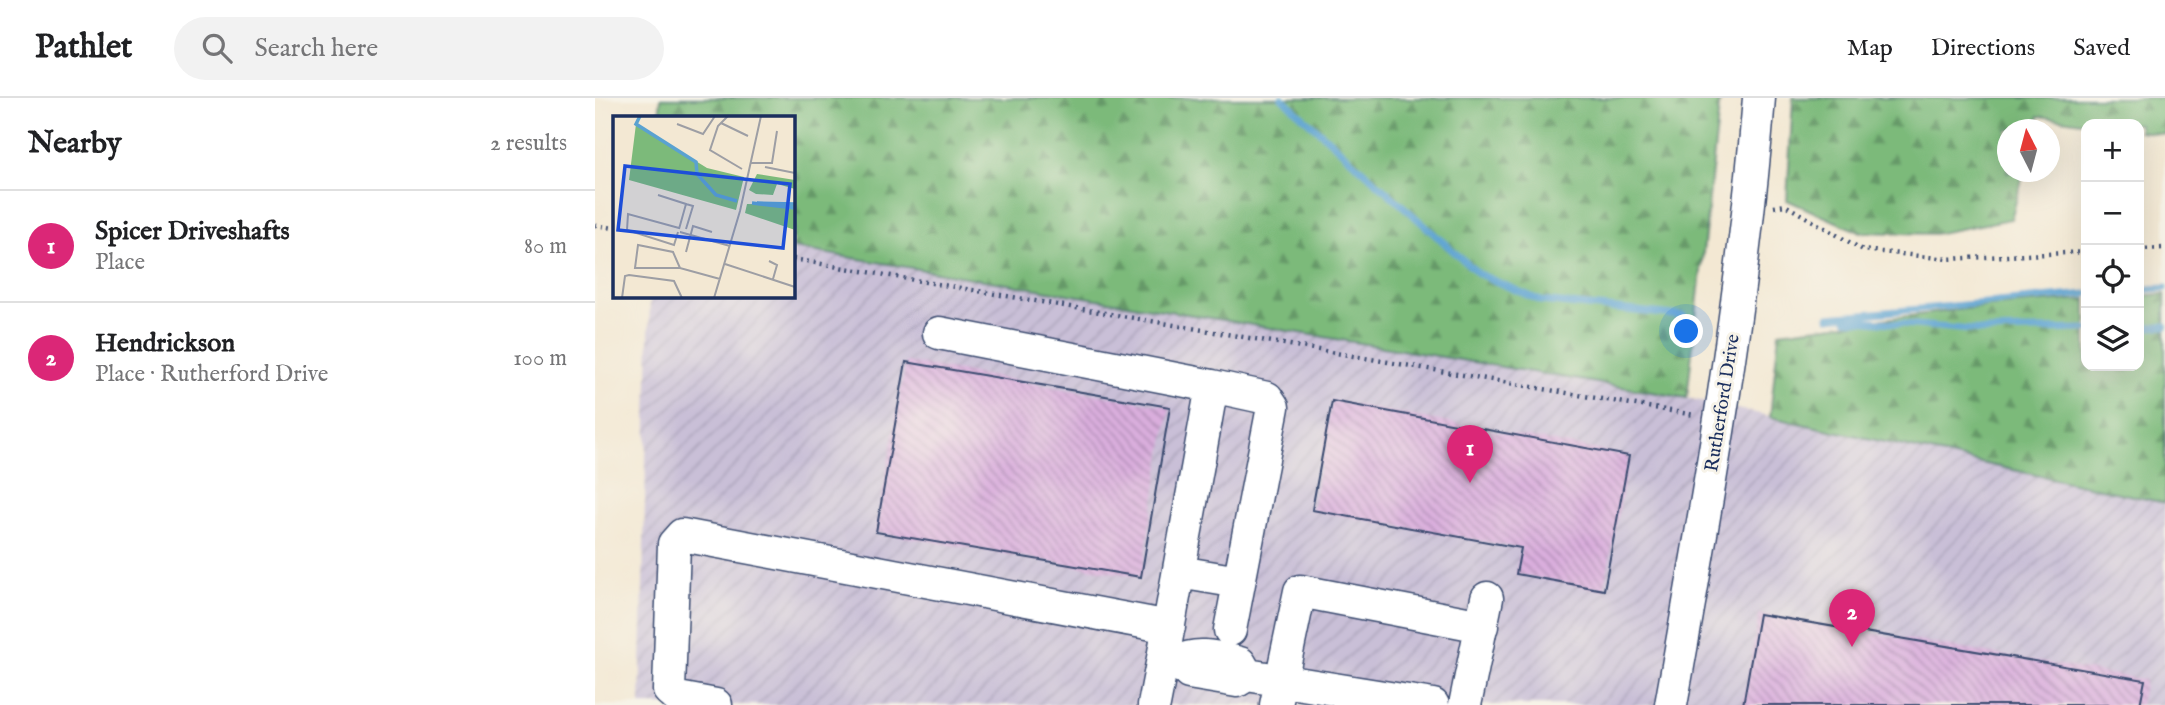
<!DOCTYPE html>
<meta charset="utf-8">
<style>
body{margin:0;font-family:"IM FELL English",serif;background:#f2f2f2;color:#202124}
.controls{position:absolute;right:21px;top:21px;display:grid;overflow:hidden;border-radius:14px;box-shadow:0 7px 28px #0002}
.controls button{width:63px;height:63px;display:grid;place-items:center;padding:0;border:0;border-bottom:2px solid #e0e0e0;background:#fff;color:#202124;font:35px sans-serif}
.compass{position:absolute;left:1402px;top:21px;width:63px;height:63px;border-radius:50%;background:#fff;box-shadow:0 7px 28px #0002;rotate:354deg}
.you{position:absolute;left:1092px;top:234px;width:24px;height:24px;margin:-18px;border:5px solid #fff;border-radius:50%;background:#1a73e8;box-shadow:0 0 0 10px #1a73e833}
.badge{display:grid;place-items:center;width:46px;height:46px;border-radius:50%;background:#db2777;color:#fff;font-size:23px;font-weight:700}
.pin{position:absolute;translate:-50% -58px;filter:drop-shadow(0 2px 4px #0008)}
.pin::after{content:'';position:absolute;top:37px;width:24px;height:21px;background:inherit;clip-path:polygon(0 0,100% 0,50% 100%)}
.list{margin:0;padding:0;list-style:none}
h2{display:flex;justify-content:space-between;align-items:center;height:91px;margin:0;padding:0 28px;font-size:30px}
h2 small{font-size:23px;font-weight:400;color:#757577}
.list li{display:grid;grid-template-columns:46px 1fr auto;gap:21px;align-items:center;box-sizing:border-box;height:112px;padding:0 28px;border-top:2px solid #e0e0e0}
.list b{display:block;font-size:26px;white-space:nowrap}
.list p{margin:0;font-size:23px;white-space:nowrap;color:#757577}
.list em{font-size:23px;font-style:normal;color:#757577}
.icon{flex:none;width:38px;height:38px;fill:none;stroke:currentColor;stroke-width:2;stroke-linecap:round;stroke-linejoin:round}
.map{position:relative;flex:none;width:1570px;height:607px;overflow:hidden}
header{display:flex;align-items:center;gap:42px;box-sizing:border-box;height:98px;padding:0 35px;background:#fff;border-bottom:2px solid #e0e0e0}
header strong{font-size:33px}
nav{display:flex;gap:38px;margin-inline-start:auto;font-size:24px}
.search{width:490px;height:63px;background:#f2f2f2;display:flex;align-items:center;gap:18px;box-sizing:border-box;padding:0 24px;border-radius:38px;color:#757577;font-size:26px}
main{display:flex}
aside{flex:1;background:#fff}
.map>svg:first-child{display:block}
.industrial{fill:url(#industrial-furrows)}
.forest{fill:url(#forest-firs);stroke:#4c746c;stroke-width:2}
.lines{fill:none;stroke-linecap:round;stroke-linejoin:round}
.stream{stroke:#5aa2d1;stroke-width:7}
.building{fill:url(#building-back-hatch)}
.minor-casing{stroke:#3b4b70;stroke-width:35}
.path{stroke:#3b4b70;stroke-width:4.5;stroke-dasharray:2 5;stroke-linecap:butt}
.minor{stroke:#fff;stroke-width:32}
.labels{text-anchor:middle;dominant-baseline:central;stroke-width:6;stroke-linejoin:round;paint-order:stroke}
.street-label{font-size:19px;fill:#1b2f5e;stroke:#f7f3e8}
.inset-river{fill:none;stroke:#5aa2d1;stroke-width:3.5}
.inset-road{fill:none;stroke:#9d9ea4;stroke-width:2}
.view{fill:#1d4ed8;fill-opacity:0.15;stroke:#1d4ed8;stroke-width:3.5}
.inset-edge{fill:none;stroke:#1b2f5e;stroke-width:3.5}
</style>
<header>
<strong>Pathlet</strong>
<div class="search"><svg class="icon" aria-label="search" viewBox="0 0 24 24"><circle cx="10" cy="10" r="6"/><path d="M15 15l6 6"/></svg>Search here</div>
<nav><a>Map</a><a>Directions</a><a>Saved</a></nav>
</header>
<main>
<aside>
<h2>Nearby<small>2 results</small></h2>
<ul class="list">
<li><span class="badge">1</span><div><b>Spicer Driveshafts</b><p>Place</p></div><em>80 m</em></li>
<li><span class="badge">2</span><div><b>Hendrickson</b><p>Place · Rutherford Drive</p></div><em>100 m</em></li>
</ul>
</aside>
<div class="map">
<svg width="1570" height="607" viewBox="0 0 1570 607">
<defs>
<pattern id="industrial-furrows" width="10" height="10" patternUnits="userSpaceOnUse" patternTransform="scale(1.75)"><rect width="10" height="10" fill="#c9bfd7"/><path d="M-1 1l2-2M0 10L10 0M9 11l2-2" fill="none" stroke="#aca4bb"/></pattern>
<pattern id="forest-firs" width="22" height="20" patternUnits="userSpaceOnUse" patternTransform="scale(1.75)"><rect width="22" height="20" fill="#7cba7a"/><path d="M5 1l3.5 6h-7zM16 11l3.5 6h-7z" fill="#659867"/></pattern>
<pattern id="building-back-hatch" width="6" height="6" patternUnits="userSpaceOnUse" patternTransform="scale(1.75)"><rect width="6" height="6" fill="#daaedd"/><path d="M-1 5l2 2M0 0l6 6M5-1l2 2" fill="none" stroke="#b08eb6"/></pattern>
</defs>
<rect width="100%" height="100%" fill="#f7f3e8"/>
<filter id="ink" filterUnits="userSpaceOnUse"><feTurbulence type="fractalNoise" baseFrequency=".0143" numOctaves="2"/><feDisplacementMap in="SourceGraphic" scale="14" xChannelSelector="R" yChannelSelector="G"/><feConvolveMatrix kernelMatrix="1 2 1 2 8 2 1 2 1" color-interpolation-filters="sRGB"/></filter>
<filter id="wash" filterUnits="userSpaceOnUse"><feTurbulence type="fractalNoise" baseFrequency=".00686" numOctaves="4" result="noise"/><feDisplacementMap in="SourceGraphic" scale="28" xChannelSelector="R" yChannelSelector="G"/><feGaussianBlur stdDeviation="1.57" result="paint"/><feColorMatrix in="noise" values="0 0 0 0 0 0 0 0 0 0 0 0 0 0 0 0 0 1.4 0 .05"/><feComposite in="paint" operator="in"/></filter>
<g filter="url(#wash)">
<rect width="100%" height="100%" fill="#f3e8d3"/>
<path class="industrial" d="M198,150L1092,300L1570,405V607H45L55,198H198Z"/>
<path class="forest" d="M66,0H1125L1092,300L198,150V19H64Z
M1198,0H1570V36L1544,33V26H1501L1444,18L1441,31L1412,32V74H1429L1416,121L1339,136L1264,134L1192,102Z
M1570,196V405L1175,319L1184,234L1395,208L1491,201V268H1544V198Z"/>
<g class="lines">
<path class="stream" d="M687,0L884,176L946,203L1088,218
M1544,192L1570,190
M1234,219L1491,196
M1252,221L1388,233L1491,231
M1544,230L1570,228"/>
</g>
<g id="blocks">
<path class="building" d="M311,264L575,309L546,479L281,434Z
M737,303L1034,358L1009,492L921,476L926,450L717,412Z
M1164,516L1550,582L1545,607H1148Z"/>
</g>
</g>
<g filter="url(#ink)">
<use href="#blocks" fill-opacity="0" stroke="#3b4b70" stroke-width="2"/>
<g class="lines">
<defs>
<path id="minor" d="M344,235L617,288L568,560L584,563
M617,288L672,300L678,309L635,532
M584,474L644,484
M652,577L645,565C623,560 604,553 584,563L594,575L642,583L652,577L838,607
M121,607L83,600L74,592L79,446L87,437L574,529
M559,607L568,560
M681,607L705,493L887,528
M870,607L892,500
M1076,607C1112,405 1148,205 1164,0"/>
</defs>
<use href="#minor" class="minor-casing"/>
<path class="path" d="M1179,109L1190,107L1268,152L1352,161L1491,154
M0,127L19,130
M1544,151L1570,150
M198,161L1099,317"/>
<use href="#minor" class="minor"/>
</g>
</g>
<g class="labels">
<g class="street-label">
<text transform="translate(1128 305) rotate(-81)">Rutherford Drive</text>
</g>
</g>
<g transform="translate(18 18)">
<rect width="182" height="182" fill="#f3e8d3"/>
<path d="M23,8L94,52L131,61L123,94L16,64ZM144,58L182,64V73L164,68L160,79L143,78L136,74ZM134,88L182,89V114L132,97Z" fill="#7cba7a"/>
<path class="inset-river" d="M27,0L23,8L83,46L84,58L103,79L124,85M139,87L182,92M144,87L182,88"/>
<path class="inset-road" d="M115,0L105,10L97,34L129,53M108,7L135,20M64,8L90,18L102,0M137,47H159L164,15M152,51L182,57M45,79L73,88L66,113M73,113L80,90L73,88M65,116L61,129L14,114L15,98L66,112M74,118L67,116L117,130M73,136L80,110L99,116M156,145L164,149L160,163M112,148L182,171M67,152L60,136L25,129L22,152H67L107,163M9,182L12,160L16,159L61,165L69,182M101,182L127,95L148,0"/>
<path class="view" d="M12,50L177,68L170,132L5,114Z"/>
<rect width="182" height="182" class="inset-edge"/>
</g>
</svg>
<div class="controls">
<button>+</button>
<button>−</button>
<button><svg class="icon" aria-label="locate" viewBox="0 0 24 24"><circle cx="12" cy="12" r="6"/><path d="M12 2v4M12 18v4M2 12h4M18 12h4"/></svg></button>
<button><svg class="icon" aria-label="layers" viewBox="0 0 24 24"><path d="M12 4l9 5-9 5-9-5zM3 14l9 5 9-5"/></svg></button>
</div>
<svg class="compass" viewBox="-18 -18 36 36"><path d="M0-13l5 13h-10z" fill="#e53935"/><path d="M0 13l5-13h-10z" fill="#757577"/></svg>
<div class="you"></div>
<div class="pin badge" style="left:875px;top:385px">1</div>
<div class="pin badge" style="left:1257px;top:549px">2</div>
</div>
</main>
